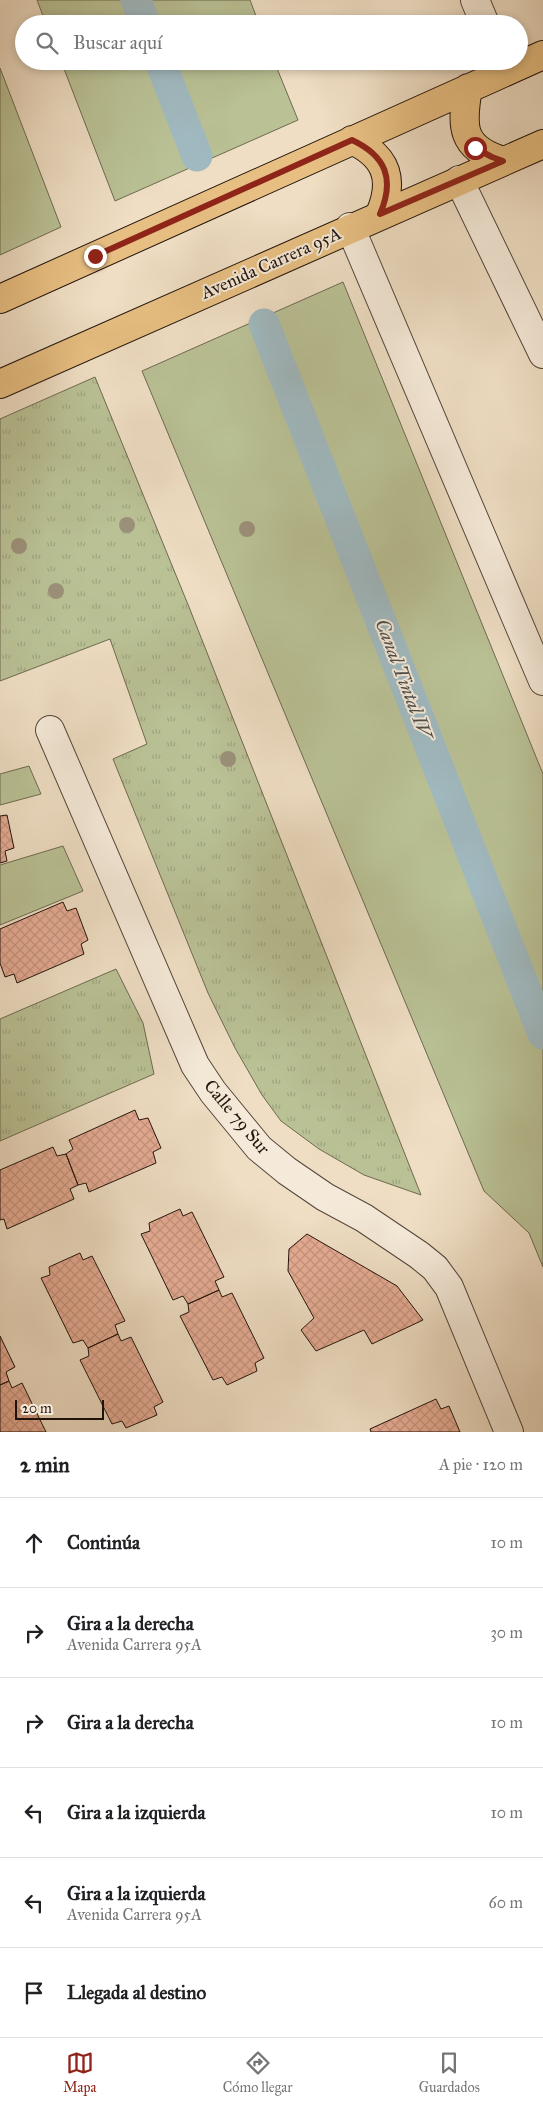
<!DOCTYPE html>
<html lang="es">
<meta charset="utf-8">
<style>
body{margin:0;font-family:"IM FELL Great Primer",serif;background:#f6f6f6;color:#202124}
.scale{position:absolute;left:15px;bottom:12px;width:89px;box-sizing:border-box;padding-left:5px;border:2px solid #21130c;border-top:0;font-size:14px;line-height:18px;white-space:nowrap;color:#21130c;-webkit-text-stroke:4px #f5ead9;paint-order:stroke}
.stop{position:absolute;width:15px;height:15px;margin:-11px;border:4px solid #8f2418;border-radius:50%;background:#fff}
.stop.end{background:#8f2418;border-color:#fff;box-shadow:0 1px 5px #0008}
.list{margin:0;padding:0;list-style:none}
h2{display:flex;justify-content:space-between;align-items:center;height:65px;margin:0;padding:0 20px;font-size:21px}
h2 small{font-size:16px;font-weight:400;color:#757577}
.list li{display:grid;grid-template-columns:32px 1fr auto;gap:15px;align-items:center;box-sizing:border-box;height:90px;padding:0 20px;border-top:1px solid #e0e0e0}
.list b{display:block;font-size:19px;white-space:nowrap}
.list p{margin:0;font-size:16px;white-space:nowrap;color:#757577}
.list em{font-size:16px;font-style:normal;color:#757577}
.icon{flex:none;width:28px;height:28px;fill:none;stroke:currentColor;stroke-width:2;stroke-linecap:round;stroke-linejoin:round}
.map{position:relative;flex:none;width:543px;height:1432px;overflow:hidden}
.search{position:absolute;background:#fff;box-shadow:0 2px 8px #0003;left:15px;right:15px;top:15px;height:55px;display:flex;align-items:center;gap:12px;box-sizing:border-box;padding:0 18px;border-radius:28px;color:#757577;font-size:19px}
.sheet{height:605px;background:#fff}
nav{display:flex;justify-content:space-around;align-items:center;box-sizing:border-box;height:70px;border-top:1px solid #e0e0e0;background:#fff;font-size:14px;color:#757577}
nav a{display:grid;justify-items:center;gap:2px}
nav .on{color:#8f2418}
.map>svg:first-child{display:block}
.green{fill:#b9c195;stroke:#6d6a50}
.park{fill:url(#park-tufts);stroke:#6d6a50}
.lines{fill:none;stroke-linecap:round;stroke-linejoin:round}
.canal{stroke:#a0b9c0;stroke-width:31}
.building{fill:url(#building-cross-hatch);stroke:#21130c}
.minor-casing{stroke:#54463a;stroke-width:30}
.major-casing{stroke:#21130c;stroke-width:30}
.minor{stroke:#f5ead9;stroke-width:28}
.major{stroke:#e8bf82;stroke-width:28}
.tree{fill:#9b9079}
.route{stroke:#8f2418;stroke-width:6}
.labels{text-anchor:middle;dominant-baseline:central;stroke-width:4;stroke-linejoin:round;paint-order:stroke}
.street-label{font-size:18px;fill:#21130c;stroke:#f5ead9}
.water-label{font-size:19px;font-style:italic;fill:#4d4d4b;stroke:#f5ead9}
</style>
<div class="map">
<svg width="543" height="1432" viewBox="0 0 543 1432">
<defs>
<pattern id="park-tufts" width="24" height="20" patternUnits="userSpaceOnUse" patternTransform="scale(1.25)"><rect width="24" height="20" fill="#b9c195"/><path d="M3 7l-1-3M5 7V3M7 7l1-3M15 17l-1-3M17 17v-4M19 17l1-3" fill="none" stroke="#9fa57f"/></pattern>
<pattern id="building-cross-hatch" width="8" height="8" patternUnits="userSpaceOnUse" patternTransform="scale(1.25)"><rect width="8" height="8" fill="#e6ac94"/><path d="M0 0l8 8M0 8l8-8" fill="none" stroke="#c5937e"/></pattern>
</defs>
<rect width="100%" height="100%" fill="#efdec4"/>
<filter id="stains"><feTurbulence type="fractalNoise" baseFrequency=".004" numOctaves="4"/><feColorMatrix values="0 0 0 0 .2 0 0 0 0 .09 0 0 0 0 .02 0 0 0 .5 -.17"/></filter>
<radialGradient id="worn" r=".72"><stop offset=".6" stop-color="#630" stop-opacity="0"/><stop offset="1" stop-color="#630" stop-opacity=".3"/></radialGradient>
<path class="green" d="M37,0H250L259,24H46Z
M61,61H274L298,120L115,201Z
M0,68L61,227L0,255Z
M343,282L543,774V1267L529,1233L484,1191L142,371Z
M29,766L41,794L0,805V774Z
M63,846L83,891L0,925V865Z"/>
<path class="park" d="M95,377L189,607L421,1195L364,1175L319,1149L281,1121L262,1095L235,1048L208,993L113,759L147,744L110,639L0,681V419Z
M116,969L143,1023L154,1074L0,1141V1019Z"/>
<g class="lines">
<path class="canal" d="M136,0L145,24
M160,61L197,156
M264,324L543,1034"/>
</g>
<path class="building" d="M7,815L14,848L5,851L7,861L0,863V816Z
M63,902L67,911L76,908L88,940L81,944L84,954L17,983L14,974L5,977L0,963V929Z
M135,1110L139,1120L148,1118L161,1148L153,1152L156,1163L89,1192L86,1183L78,1185L66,1154L73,1149L69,1140Z
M53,1147L57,1156L66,1154L78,1185L70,1189L74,1199L7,1229L4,1219L0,1220V1170Z
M180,1209L183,1216L192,1212L224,1277L215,1281L219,1290L188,1304L183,1296L173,1300L141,1234L150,1231L149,1223Z
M307,1234L397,1286L423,1320L372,1344L364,1330L316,1351L301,1330L314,1318L288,1271L289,1249Z
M80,1253L83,1260L92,1256L125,1321L115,1325L118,1334L88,1348L83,1340L73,1343L41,1278L50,1275L49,1267Z
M219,1290L222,1297L232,1293L264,1358L255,1363L257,1371L227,1385L222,1377L213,1380L180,1316L189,1312L188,1304Z
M118,1334L121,1341L131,1337L163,1402L154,1407L157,1415L126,1428L122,1421L112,1424L80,1360L89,1356L88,1348Z
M0,1336L15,1367L6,1372L9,1381L0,1385Z
M9,1381L12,1388L22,1383L46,1432H0V1385Z
M436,1399L441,1409L449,1406L460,1432H371L370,1429Z"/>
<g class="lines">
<defs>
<path id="minor" d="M475,0L485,24
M459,180L543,354
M350,227L543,681
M50,730L195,1065L213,1092L259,1148L287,1171L325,1197L364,1218L419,1255L435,1268L449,1287L509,1432"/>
<path id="major" d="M468,88C461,127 461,148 503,161
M352,140C386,156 395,179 380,214
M0,299L543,55
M0,384L543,144"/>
</defs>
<use href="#minor" class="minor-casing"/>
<use href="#major" class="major-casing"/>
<use href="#minor" class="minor"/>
<use href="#major" class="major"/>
</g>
<g class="tree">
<circle cx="127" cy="525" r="8"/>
<circle cx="247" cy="529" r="8"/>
<circle cx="19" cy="546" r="8"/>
<circle cx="56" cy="591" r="8"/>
<circle cx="228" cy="759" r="8"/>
</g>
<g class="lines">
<path class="route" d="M95,256L352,140C386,156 395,179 380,214L503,161L492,157L475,148"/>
</g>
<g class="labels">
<g class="street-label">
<text transform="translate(271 263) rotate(-24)">Avenida Carrera 95A</text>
<text transform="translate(237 1117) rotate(50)">Calle 79 Sur</text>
</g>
<g class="water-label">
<text transform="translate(404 679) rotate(69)">Canal Tintal IV</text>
</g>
</g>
<rect width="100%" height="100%" filter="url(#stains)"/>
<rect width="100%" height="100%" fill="url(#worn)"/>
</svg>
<div class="scale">20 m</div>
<div class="stop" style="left:475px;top:148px"></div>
<div class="stop end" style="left:95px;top:256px"></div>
<div class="search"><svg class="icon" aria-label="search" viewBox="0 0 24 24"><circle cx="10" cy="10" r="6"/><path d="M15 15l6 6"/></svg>Buscar aquí</div>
</div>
<section class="sheet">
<h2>2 min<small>A pie · 120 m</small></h2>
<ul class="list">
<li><svg class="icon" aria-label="ahead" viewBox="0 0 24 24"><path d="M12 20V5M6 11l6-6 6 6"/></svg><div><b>Continúa</b></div><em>10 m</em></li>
<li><svg class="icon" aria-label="right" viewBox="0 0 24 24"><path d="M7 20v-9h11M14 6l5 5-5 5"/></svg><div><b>Gira a la derecha</b><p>Avenida Carrera 95A</p></div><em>30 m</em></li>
<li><svg class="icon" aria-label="right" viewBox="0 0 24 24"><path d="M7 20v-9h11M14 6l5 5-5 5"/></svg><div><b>Gira a la derecha</b></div><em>10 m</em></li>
<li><svg class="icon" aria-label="left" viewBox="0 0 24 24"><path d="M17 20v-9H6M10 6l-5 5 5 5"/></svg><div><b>Gira a la izquierda</b></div><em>10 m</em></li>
<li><svg class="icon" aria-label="left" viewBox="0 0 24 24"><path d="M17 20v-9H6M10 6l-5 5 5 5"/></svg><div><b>Gira a la izquierda</b><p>Avenida Carrera 95A</p></div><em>60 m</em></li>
<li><svg class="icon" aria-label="arrive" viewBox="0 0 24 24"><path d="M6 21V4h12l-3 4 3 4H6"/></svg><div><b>Llegada al destino</b></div></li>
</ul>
</section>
<nav>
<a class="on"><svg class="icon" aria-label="map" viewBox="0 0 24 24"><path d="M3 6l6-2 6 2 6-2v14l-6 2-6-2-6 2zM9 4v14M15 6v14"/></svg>Mapa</a>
<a><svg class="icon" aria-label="directions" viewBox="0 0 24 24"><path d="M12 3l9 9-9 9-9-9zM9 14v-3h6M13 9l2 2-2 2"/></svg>Cómo llegar</a>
<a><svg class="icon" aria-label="saved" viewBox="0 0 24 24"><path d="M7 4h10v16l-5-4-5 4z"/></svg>Guardados</a>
</nav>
